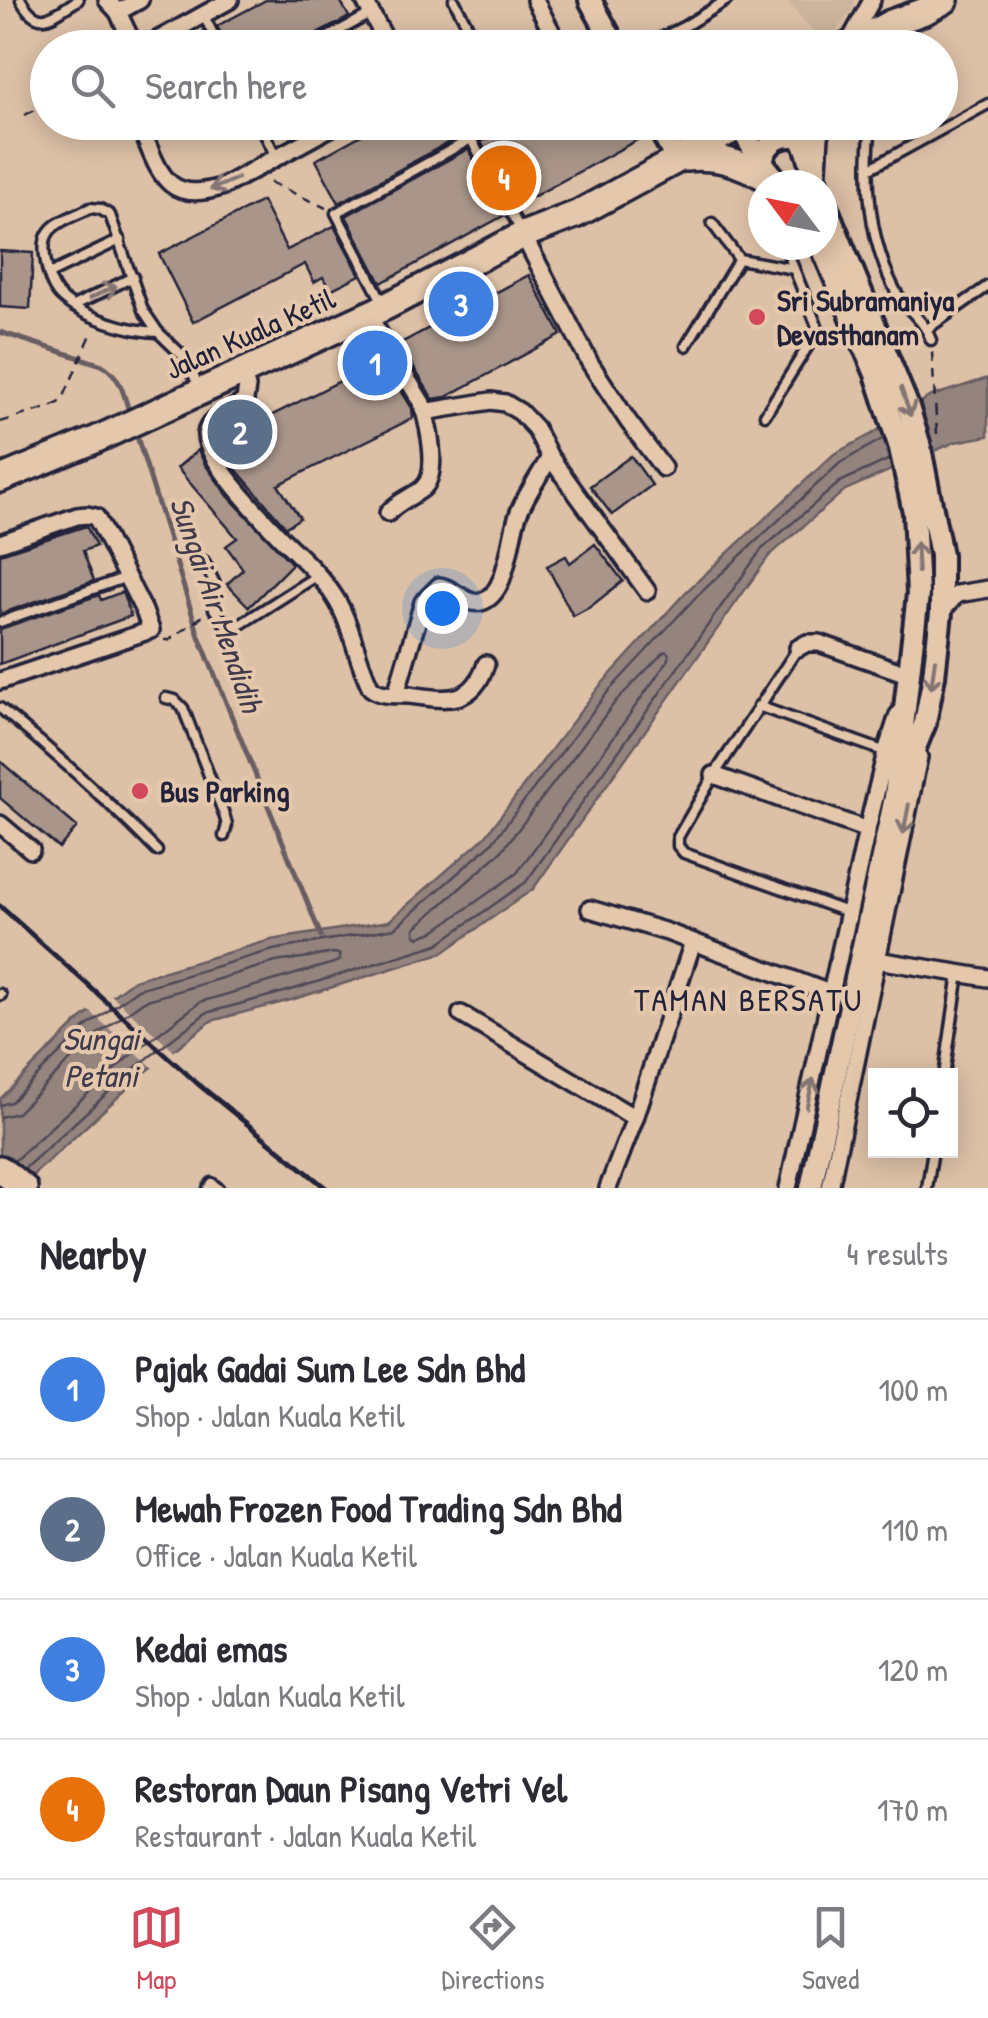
<!DOCTYPE html>
<meta charset="utf-8">
<style>
body{margin:0;font-family:"Patrick Hand",sans-serif;background:#f2f2f3;color:#2b2b33}
.controls{position:absolute;right:30px;bottom:30px;display:grid;overflow:hidden;border-radius:0px;box-shadow:0 5px 25px #0003}
.controls button{width:90px;height:90px;display:grid;place-items:center;padding:0;border:0;border-bottom:2px solid #e1e1e2;background:#fff;color:#2b2b33;font:50px sans-serif}
.compass{position:absolute;left:748px;top:170px;width:90px;height:90px;border-radius:50%;background:#fff;box-shadow:0 5px 25px #0003;rotate:302deg}
.you{position:absolute;left:442px;top:608px;width:35px;height:35px;margin:-25px;border:8px solid #fff;border-radius:50%;background:#1a73e8;box-shadow:0 0 0 15px #1a73e833}
.badge{display:grid;place-items:center;width:65px;height:65px;border-radius:50%;background:#d1495b;color:#fff;font-size:32px;font-weight:700}
.pin{position:absolute;translate:-50% -50%;border:5px solid #fff;box-shadow:0 2px 10px #0006}
.list{margin:0;padding:0;list-style:none}
h2{display:flex;justify-content:space-between;align-items:center;height:130px;margin:0;padding:0 40px;font-size:42px}
h2 small{font-size:32px;font-weight:400;color:#7c7c81}
.list li{display:grid;grid-template-columns:65px 1fr auto;gap:30px;align-items:center;box-sizing:border-box;height:140px;padding:0 40px;border-top:2px solid #e1e1e2}
.list b{display:block;font-size:38px;white-space:nowrap}
.list p{margin:0;font-size:32px;white-space:nowrap;color:#7c7c81}
.list em{font-size:32px;font-style:normal;color:#7c7c81}
.icon{flex:none;width:55px;height:55px;fill:none;stroke:currentColor;stroke-width:2;stroke-linecap:round;stroke-linejoin:round}
.map{position:relative;flex:none;width:988px;height:1188px;overflow:hidden}
.search{position:absolute;background:#fff;box-shadow:0 5px 25px #0003;left:30px;right:30px;top:30px;height:110px;display:flex;align-items:center;gap:25px;box-sizing:border-box;padding:0 35px;border-radius:55px;color:#7c7c81;font-size:38px}
.sheet{height:690px;background:#fff}
nav{display:flex;justify-content:space-around;align-items:center;box-sizing:border-box;height:140px;border-top:2px solid #e1e1e2;background:#fff;font-size:28px;color:#7c7c81}
nav a{display:grid;justify-items:center;gap:5px}
nav .on{color:#d1495b}
.map>svg:first-child{display:block}
.built{fill:#cdb49e}
.water{fill:#95847e;stroke:#675d63;stroke-width:2.5}
.pier{fill:#ddc1a7}
.lines{fill:none;stroke-linecap:round;stroke-linejoin:round}
.shore{stroke:#504956;stroke-width:2.5}
.stream{stroke:#675d63;stroke-width:5}
.building{fill:#a99589;stroke:#22223b;stroke-width:2.5}
.service-casing{stroke:#22223b;stroke-width:15}
.minor-casing{stroke:#22223b;stroke-width:22}
.tertiary-casing{stroke:#22223b;stroke-width:28}
.primary-casing{stroke:#22223b;stroke-width:32}
.path{stroke:#22223b;stroke-width:2.5;stroke-dasharray:10 8;stroke-linecap:butt}
.service{stroke:#e5c8ac;stroke-width:8}
.minor{stroke:#e5c8ac;stroke-width:15}
.tertiary{stroke:#e5c8ac;stroke-width:20}
.primary{stroke:#e5c8ac;stroke-width:25}
.rail{stroke:#22223b;stroke-width:5}
.oneway{stroke:#847574}
.poi-dot{fill:#d1495b;stroke:#e5c8ac;stroke-width:4}
.labels{text-anchor:middle;dominant-baseline:central;stroke-width:8;stroke-linejoin:round;paint-order:stroke}
.poi-label{font-size:30px;font-weight:bold;fill:#22223b;stroke:#e5c8ac;text-anchor:start}
.street-label{font-size:30px;fill:#22223b;stroke:#e5c8ac}
.water-label{font-size:32px;font-style:italic;fill:#3f3a4c;stroke:#e5c8ac}
.neighbourhood-label{font-size:32px;letter-spacing:2.5px;fill:#22223b;stroke:#e5c8ac}
</style>
<div class="map">
<svg width="988" height="1188" viewBox="0 0 988 1188">
<rect width="100%" height="100%" fill="#ddc1a7"/>
<filter id="ink" filterUnits="userSpaceOnUse"><feTurbulence type="fractalNoise" baseFrequency=".01" numOctaves="2"/><feDisplacementMap in="SourceGraphic" scale="20" xChannelSelector="R" yChannelSelector="G"/><feConvolveMatrix kernelMatrix="1 2 1 2 8 2 1 2 1" color-interpolation-filters="sRGB"/></filter>
<g filter="url(#ink)">
<path class="built" d="M786,0H855L852,11L825,45Z"/>
<path class="water" d="M988,378V436L955,442L845,490L769,556L533,889L442,953L291,1000L211,1021L142,1075L19,1188H0V1099L81,1019L134,980L271,940L389,921L484,838L599,687L686,592L834,454L872,434L929,397Z"/>
<path class="pier" d="M108,992L177,1054L156,1070L86,1008Z"/>
<g class="lines">
<path class="shore" d="M665,651L669,654V659L517,873L433,932L419,937L415,935V928L501,852L616,701Z
M0,1105L11,1102L87,1026L138,989L273,950L395,928L491,844L607,693L694,599L840,463L884,438
M0,1117L17,1113L95,1036L144,1001L276,962L335,953L340,955V959L337,962L200,1002L127,1058L14,1161
M24,1169L135,1068L206,1013L288,991L438,944L526,882L761,550L840,482L890,459"/>
<path class="stream" d="M0,332L102,365C121,376 124,395 130,415
M135,430L199,636L321,936"/>
</g>
<path class="building" d="M266,0H340L349,17L304,41L301,48H228L217,26Z
M385,122H485L339,203L316,160Z
M509,122H627L637,140L516,206L481,142L506,129Z
M468,149L503,216L381,283L346,216Z
M262,201L287,250L334,226L360,275L330,290L323,277L314,282L305,264L193,322L159,254Z
M0,251L33,253L30,309L0,307Z
M529,275L561,335L446,397L433,399L399,344Z
M382,360L412,408L413,418L278,485L300,518L286,527L234,467L224,453L218,435L230,427L235,434Z
M198,450L205,464L228,496L292,564L249,607L227,584L243,569L226,546L237,538L177,468Z
M631,456L652,485L612,515L590,486Z
M86,526L96,546L83,551L94,581L0,614V554Z
M595,544L623,581L590,607L573,616L547,566L566,556L570,563Z
M122,592L131,616L0,664V629L99,595L101,600Z
M0,761L77,827L59,848L0,798Z"/>
<g class="lines">
<defs>
<path id="service" d="M21,0C39,32 53,15 78,0
M454,0L479,48
M204,16L220,48
M308,48L370,14
M641,48L685,26L727,0
M259,122L277,159
M871,122C865,180 868,238 895,290C905,309 924,319 931,340
M471,139L521,231
M869,169L988,104
M90,208L100,209L110,215L143,310L158,332C129,331 84,318 62,298C53,290 48,275 46,263C44,253 43,240 49,232C57,220 78,215 90,208Z
M712,223L739,259L794,269
M49,274L120,240
M383,303L336,213L502,122
M73,306L133,277
M927,329L988,286
M158,332L186,359L199,387
M686,346L739,259
M765,415L813,338L817,326L786,249L787,245
M204,561L215,584L214,609L230,631L318,575
M0,622L127,577
M798,648L714,775L678,837V846L684,853L847,912
M166,698L175,700L183,708L224,814L227,825L224,836
M758,706L886,752
M0,708C55,753 107,800 157,851
M0,994L1,995
M944,1076L959,973
M208,1188L212,1183L218,1188
M927,1188L933,1150"/>
<path id="minor" d="M107,0L118,12L135,48
M364,0L390,48
M535,0L560,48
M118,12L140,0
M849,42L872,0
M143,48L230,0
M138,122C159,168 163,207 224,186L341,122
M523,235L590,363L628,421L663,468
M368,315L422,403C428,424 441,474 422,489C410,498 397,502 388,513
M242,373L247,387L245,400C234,411 208,417 206,434C204,459 264,520 282,539C300,557 320,574 334,596C352,623 356,659 371,688C383,697 395,694 409,695C445,700 473,706 486,664
M424,412L491,401L505,403L520,412L535,428L550,457L647,591
M0,543L77,516L87,515L96,517L144,611L151,630L0,681
M941,612L957,594L988,589
M798,648L807,643H819L910,675
M396,694L423,602L439,586C453,587 467,606 481,602C509,594 509,535 519,512C527,493 540,475 550,457
M714,775L867,830
M0,824L31,850
M590,909L667,932L832,994
M877,960L988,978
M461,1014L635,1118
M608,1188L635,1118L693,942
M788,1188L867,830L886,752L898,715
M830,1188L919,757"/>
<path id="tertiary" d="M590,0L616,48
M656,122L676,159
M738,122L756,154L776,180
M793,122L806,148L818,185
M762,162C766,142 781,133 801,137
M823,199L908,407L919,443L941,555V613L934,676L925,723L903,777
M811,1188L895,797L918,594L914,512L900,448L876,374L821,245"/>
<path id="primary" d="M844,48L891,23L925,11L945,0
M686,158C720,154 750,166 777,185
M813,169L815,136L819,122
M0,479L95,440L385,307L523,235L577,214L747,122
M0,1169L24,1188"/>
</defs>
<use href="#service" class="service-casing"/>
<use href="#minor" class="minor-casing"/>
<use href="#tertiary" class="tertiary-casing"/>
<use href="#primary" class="primary-casing"/>
<path class="path" d="M25,115L48,103
M270,182L326,208
M932,352L937,434
M0,422L51,407L62,401L93,330
M164,640H169L203,616"/>
<use href="#service" class="service"/>
<use href="#minor" class="minor"/>
<use href="#tertiary" class="tertiary"/>
<use href="#primary" class="primary"/>
<path class="rail" d="M0,906L198,1084L326,1188"/>
</g>
<defs><path id="oneway-shaft" d="M-6 0H5M1.5-3L5.5 0L1.5 3" fill="none" stroke-width="1.6" stroke-linecap="round" stroke-linejoin="round" transform="scale(2.5)"/></defs>
<g class="oneway">
<use href="#oneway-shaft" transform="translate(224 184) rotate(157)"/>
<use href="#oneway-shaft" transform="translate(103 292) rotate(-25)"/>
<use href="#oneway-shaft" transform="translate(906 402) rotate(71)"/>
<use href="#oneway-shaft" transform="translate(917 557) rotate(-93)"/>
<use href="#oneway-shaft" transform="translate(933 674) rotate(98)"/>
<use href="#oneway-shaft" transform="translate(906 819) rotate(101)"/>
<use href="#oneway-shaft" transform="translate(810 1093) rotate(-77)"/>
</g>
</g>
<g class="poi-dot">
<circle cx="757" cy="317" r="10"/>
<circle cx="140" cy="791" r="10"/>
</g>
<g class="labels">
<g class="poi-label">
<text x="777" y="300">Sri Subramaniya<tspan x="777" dy="34">Devasthanam</tspan></text>
<text x="160" y="791">Bus Parking</text>
</g>
<g class="street-label">
<text transform="translate(250 333) rotate(-24)">Jalan Kuala Ketil</text>
</g>
<g class="water-label">
<text transform="translate(217 604) rotate(71)">Sungai Air Mendidih</text>
<text x="101" y="1038">Sungai<tspan x="101" dy="37">Petani</tspan></text>
</g>
<g class="neighbourhood-label">
<text x="749" y="999">TAMAN BERSATU</text>
</g>
</g>
</svg>
<div class="controls">
<button><svg class="icon" aria-label="locate" viewBox="0 0 24 24"><circle cx="12" cy="12" r="6"/><path d="M12 2v4M12 18v4M2 12h4M18 12h4"/></svg></button>
</div>
<svg class="compass" viewBox="-18 -18 36 36"><path d="M0-13l5 13h-10z" fill="#e53935"/><path d="M0 13l5-13h-10z" fill="#7c7c81"/></svg>
<div class="you"></div>
<div class="pin badge" style="left:375px;top:363px;background:#3f7fe0">1</div>
<div class="pin badge" style="left:240px;top:432px;background:#5c6f8a">2</div>
<div class="pin badge" style="left:461px;top:304px;background:#3f7fe0">3</div>
<div class="pin badge" style="left:504px;top:178px;background:#e8710a">4</div>
<div class="search"><svg class="icon" aria-label="search" viewBox="0 0 24 24"><circle cx="10" cy="10" r="6"/><path d="M15 15l6 6"/></svg>Search here</div>
</div>
<section class="sheet">
<h2>Nearby<small>4 results</small></h2>
<ul class="list">
<li><span class="badge" style="background:#3f7fe0">1</span><div><b>Pajak Gadai Sum Lee Sdn Bhd</b><p>Shop · Jalan Kuala Ketil</p></div><em>100 m</em></li>
<li><span class="badge" style="background:#5c6f8a">2</span><div><b>Mewah Frozen Food Trading Sdn Bhd</b><p>Office · Jalan Kuala Ketil</p></div><em>110 m</em></li>
<li><span class="badge" style="background:#3f7fe0">3</span><div><b>Kedai emas</b><p>Shop · Jalan Kuala Ketil</p></div><em>120 m</em></li>
<li><span class="badge" style="background:#e8710a">4</span><div><b>Restoran Daun Pisang Vetri Vel</b><p>Restaurant · Jalan Kuala Ketil</p></div><em>170 m</em></li>
</ul>
</section>
<nav>
<a class="on"><svg class="icon" aria-label="map" viewBox="0 0 24 24"><path d="M3 6l6-2 6 2 6-2v14l-6 2-6-2-6 2zM9 4v14M15 6v14"/></svg>Map</a>
<a><svg class="icon" aria-label="directions" viewBox="0 0 24 24"><path d="M12 3l9 9-9 9-9-9zM9 14v-3h6M13 9l2 2-2 2"/></svg>Directions</a>
<a><svg class="icon" aria-label="saved" viewBox="0 0 24 24"><path d="M7 4h10v16l-5-4-5 4z"/></svg>Saved</a>
</nav>
